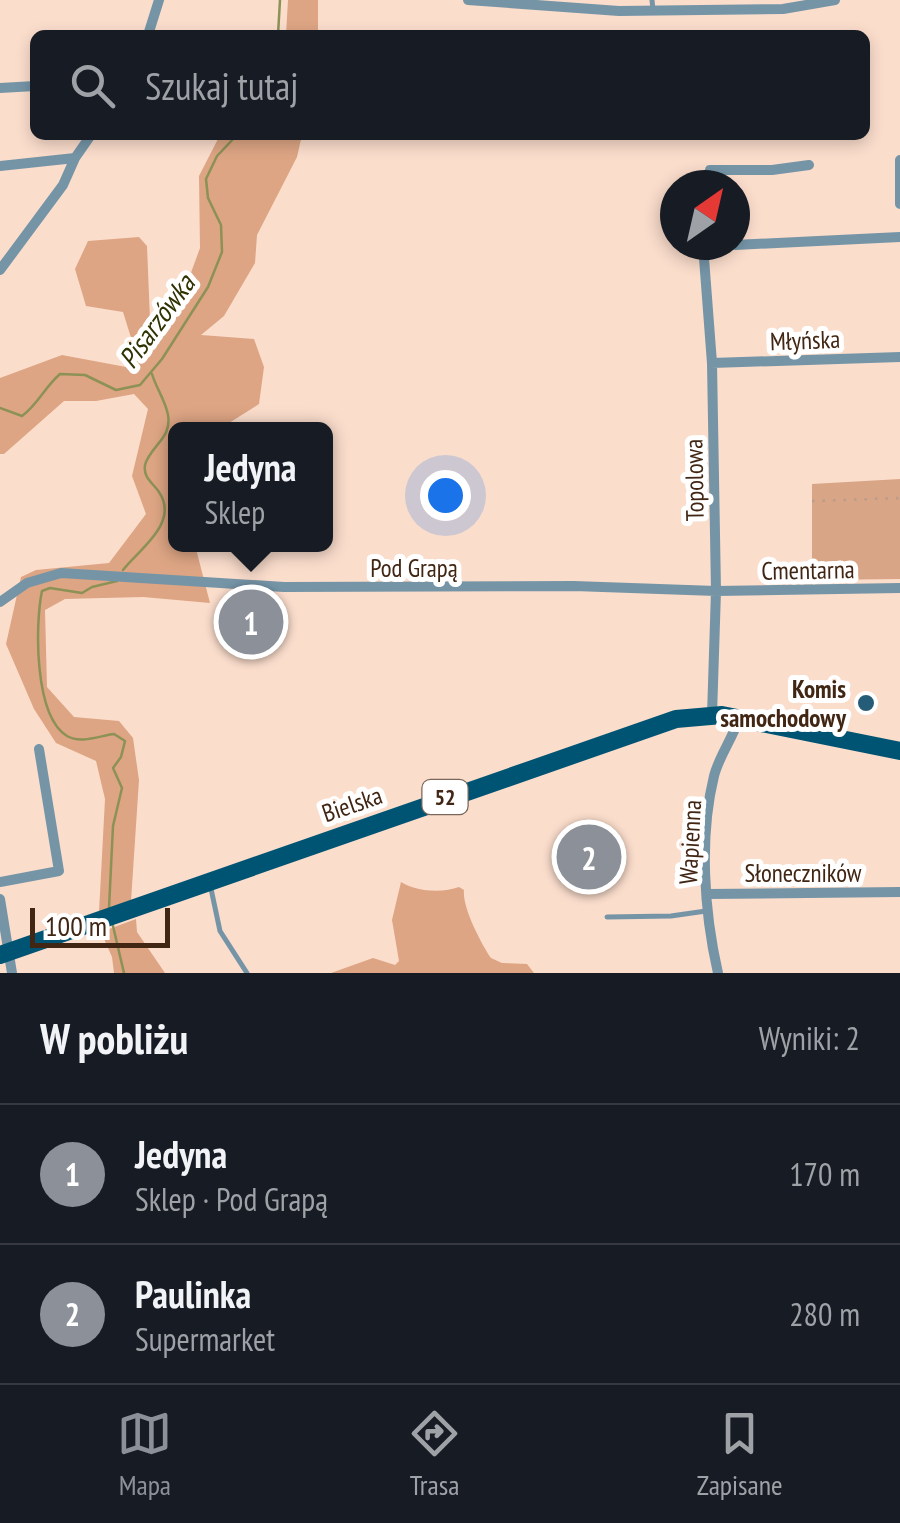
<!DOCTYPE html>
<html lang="pl">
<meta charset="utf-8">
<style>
body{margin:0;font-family:"PT Sans Narrow",sans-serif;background:#242831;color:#f1f3f6}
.compass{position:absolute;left:660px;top:170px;width:90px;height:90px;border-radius:50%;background:#171b24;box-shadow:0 5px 15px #0003;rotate:34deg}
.scale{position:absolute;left:30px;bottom:25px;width:140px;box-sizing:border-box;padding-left:10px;border:5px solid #412614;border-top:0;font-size:28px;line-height:35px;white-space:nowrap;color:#412614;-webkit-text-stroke:8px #fff;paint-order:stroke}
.you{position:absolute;left:445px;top:495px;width:35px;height:35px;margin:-25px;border:8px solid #fff;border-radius:50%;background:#1a73e8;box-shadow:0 0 0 15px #1a73e833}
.badge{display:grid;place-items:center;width:65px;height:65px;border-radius:50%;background:#8c9099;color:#fff;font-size:32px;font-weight:700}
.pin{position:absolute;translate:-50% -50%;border:5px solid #fff;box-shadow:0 2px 10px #0006}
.popup{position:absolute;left:168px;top:422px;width:165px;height:130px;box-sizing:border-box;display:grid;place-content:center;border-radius:15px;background:#171b24;filter:drop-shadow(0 2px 8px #0005);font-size:32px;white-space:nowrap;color:#9ea1a6}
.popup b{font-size:38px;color:#f1f3f6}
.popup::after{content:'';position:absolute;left:50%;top:100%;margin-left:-20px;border:20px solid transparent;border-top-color:#171b24}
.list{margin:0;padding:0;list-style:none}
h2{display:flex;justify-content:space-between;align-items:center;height:130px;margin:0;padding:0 40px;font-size:42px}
h2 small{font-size:32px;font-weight:400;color:#9ea1a6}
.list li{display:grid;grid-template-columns:65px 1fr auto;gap:30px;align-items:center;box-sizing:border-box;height:140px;padding:0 40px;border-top:2px solid #363941}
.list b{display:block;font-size:38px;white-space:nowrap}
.list p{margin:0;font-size:32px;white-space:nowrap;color:#9ea1a6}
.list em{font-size:32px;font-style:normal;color:#9ea1a6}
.icon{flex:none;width:55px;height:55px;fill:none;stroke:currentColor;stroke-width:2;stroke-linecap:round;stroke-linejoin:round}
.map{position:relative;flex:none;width:900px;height:973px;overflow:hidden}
.search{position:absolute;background:#171b24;box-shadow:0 5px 15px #0003;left:30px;right:30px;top:30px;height:110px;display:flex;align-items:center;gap:25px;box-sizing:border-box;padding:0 35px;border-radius:15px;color:#9ea1a6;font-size:38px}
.sheet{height:410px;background:#171b24}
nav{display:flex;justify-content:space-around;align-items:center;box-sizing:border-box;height:140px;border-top:2px solid #363941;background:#171b24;font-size:28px;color:#9ea1a6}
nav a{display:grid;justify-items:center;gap:5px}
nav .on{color:#8c9099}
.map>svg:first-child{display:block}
.green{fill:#d8a586}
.forest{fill:#dda584}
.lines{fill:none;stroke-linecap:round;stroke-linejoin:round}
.stream{stroke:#8c9156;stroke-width:2.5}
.path{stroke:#b99c8a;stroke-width:2.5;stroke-dasharray:2.5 8;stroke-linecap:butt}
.service{stroke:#7595a7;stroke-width:5}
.minor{stroke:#7595a7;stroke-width:10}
.primary{stroke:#005473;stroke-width:18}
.poi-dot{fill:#255c77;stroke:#fff;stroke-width:4}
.labels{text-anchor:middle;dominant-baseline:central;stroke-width:10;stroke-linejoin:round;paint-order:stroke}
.shield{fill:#fff;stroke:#7a675a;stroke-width:2.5}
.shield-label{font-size:22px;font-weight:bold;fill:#412614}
.street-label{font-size:25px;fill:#412614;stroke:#fff}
.poi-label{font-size:25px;font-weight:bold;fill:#412614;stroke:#fff;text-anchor:end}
.water-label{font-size:28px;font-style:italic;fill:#2f3201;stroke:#fff}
</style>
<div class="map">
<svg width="900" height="973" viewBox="0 0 900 973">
<rect width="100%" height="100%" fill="#fbddcc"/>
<path class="green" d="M900,479V579L812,580V484Z"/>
<path class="forest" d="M288,0H318V35H286Z
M220,135H302L297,157L257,235L255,263L224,316L201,335L254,339L264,367L259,404L229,423L189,422L187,429L176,430V544L195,545L210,603L143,597L65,599L45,610L47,687L74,717L119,721L133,738L139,780L131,901L99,912L105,799L96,761L56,743L34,709L6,644L21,577L36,570L109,563L146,514L132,476L148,409L134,394L96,401H64L4,454H0V378L62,355L126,367L133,344L123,312L86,306L75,269L88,241L139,237L147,246L150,320L165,326L177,311L200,248L199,176Z
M401,882C416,892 443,893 459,887L464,890C462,907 481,943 491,958L502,963L527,964L534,973H331L373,958L395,965L399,961L392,920Z
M136,919L137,932L165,973H114L112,957L101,932Z"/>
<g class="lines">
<path class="stream" d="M278,35L280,0
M0,408L22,416C38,404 44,388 60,374L85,375L116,390L140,385L162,359L208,287L222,252L221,225L208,198L206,179L217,156L237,135
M123,570C138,550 180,523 159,492C153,483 143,478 145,465C147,456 156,447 162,439C179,417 158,395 152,374
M109,908L113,826L122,788L113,768L121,757L125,741L114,734C99,736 81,744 67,736C34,716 35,624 42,591L50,588L82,593L92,587L117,581
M113,926L124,973"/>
<path class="path" d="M812,501L900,498"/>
<path class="service" d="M652,0L653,10
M210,884L220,931L247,973
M607,917L671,916L706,911"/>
<path class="minor" d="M468,0L619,11L783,9L835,0
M148,35L159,0
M0,88L35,86
M900,160V204
M0,166L75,158
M708,185L710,170H772L809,165
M703,245L712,363L716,591L712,715
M735,245L900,237
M703,246L730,245
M0,270L63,185L75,158L91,135
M712,363L900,357
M0,602L27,583L61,573L284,587L574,586L716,591L900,588
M0,882L59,871L39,749
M707,894L900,892
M0,899L12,973
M718,973C704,912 699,837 714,776C719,756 733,738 739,718"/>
<path class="primary" d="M0,955L676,719L722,715L900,751"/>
</g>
<circle class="poi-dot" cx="866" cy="703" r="10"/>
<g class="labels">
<rect class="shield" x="422.5" y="780" width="45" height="34" rx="8"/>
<g class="shield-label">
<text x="445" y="797">52</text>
</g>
<g class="street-label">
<text transform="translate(805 340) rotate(-2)">Młyńska</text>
<text transform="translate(694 480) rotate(-91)">Topolowa</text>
<text x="414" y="568">Pod Grapą</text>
<text transform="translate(808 570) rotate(-1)">Cmentarna</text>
<text transform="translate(352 804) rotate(-19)">Bielska</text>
<text transform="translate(690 842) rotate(-87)">Wapienna</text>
<text x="803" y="873">Słoneczników</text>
</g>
<g class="poi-label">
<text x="846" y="689">Komis<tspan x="846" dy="29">samochodowy</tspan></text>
</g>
<g class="water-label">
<text transform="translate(156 321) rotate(-54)">Pisarzówka</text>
</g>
</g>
</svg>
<svg class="compass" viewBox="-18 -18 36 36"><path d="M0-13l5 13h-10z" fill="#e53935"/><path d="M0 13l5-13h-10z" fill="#9ea1a6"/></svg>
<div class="scale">100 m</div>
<div class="you"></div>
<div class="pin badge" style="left:251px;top:622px">1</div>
<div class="popup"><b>Jedyna</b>Sklep</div>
<div class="pin badge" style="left:589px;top:857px">2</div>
<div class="search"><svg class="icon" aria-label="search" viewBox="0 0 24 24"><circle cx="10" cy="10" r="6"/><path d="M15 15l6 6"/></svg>Szukaj tutaj</div>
</div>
<section class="sheet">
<h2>W pobliżu<small>Wyniki: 2</small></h2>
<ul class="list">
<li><span class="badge">1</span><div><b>Jedyna</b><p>Sklep · Pod Grapą</p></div><em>170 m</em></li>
<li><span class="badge">2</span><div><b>Paulinka</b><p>Supermarket</p></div><em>280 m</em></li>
</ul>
</section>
<nav>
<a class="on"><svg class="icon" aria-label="map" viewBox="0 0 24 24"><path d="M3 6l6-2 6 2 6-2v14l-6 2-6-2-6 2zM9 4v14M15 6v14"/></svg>Mapa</a>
<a><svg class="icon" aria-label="directions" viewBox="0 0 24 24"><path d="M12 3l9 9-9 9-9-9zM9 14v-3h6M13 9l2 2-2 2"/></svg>Trasa</a>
<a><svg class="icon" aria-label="saved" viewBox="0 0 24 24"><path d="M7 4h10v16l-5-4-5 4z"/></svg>Zapisane</a>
</nav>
